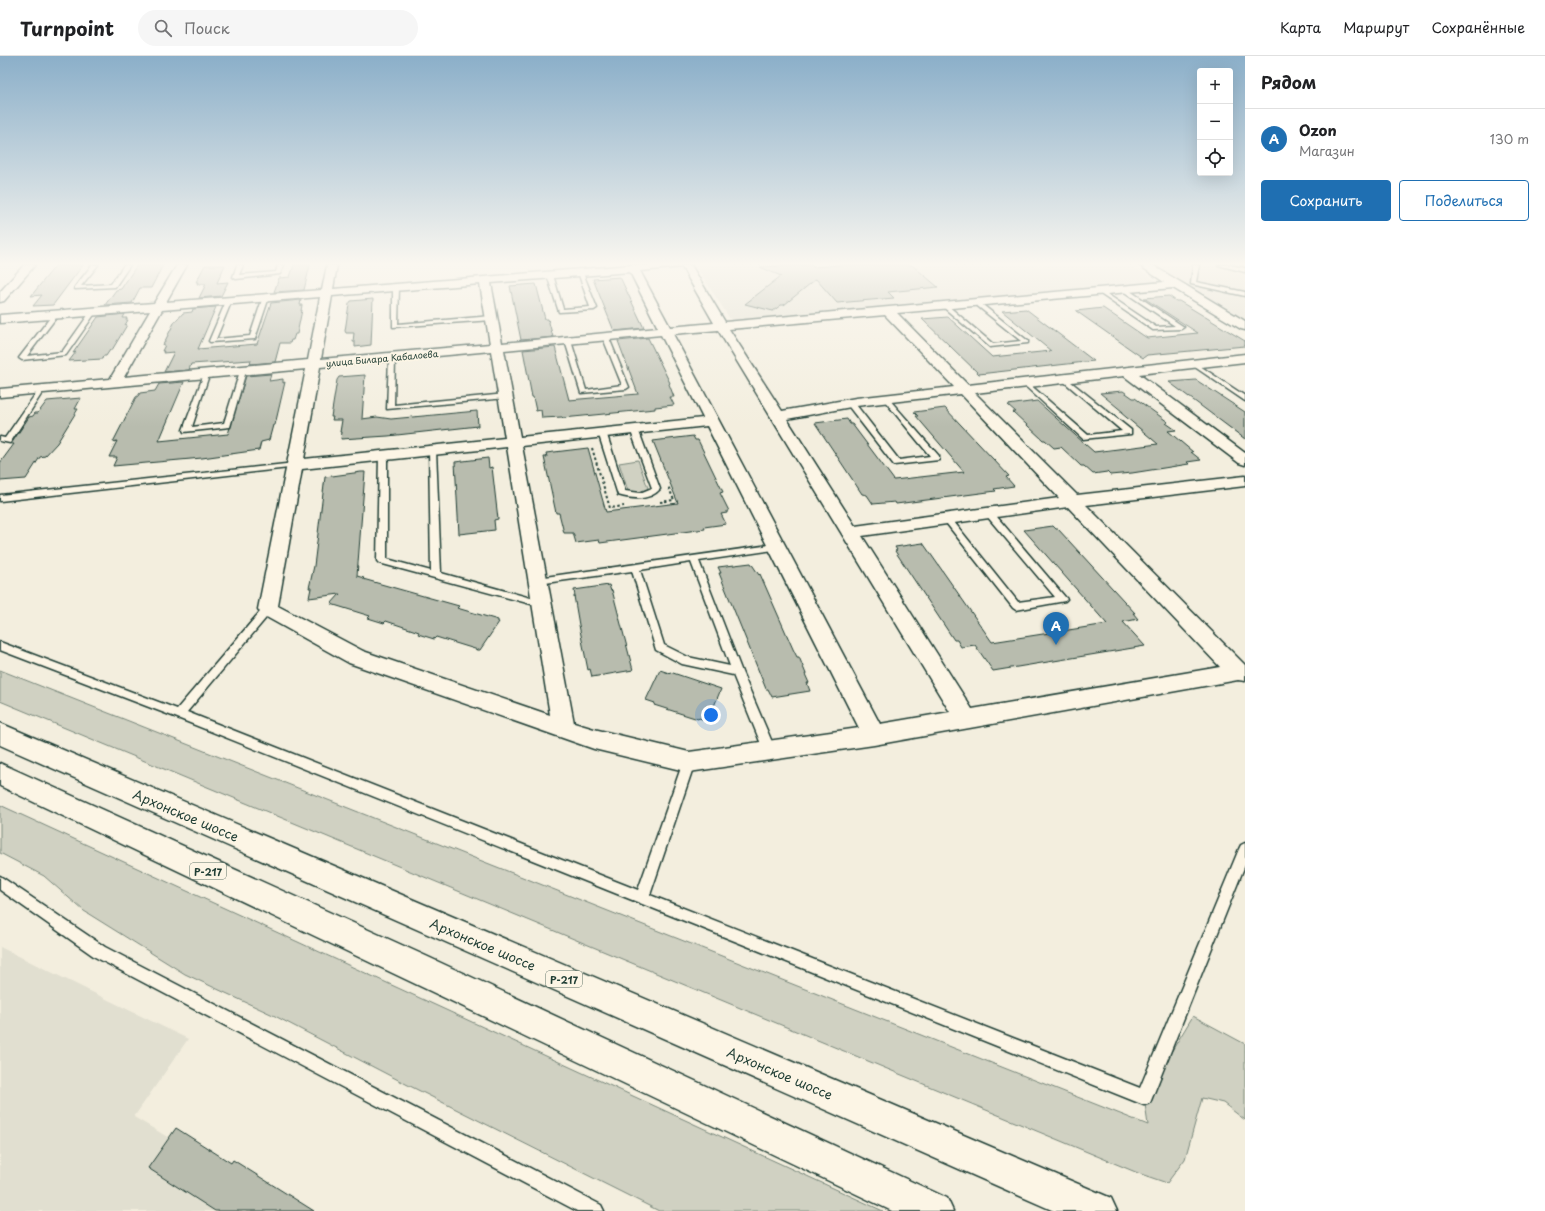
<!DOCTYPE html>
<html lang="ru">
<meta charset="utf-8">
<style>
body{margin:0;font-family:"Playpen Sans",sans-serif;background:#f6f6f6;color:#202124}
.controls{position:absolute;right:12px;top:12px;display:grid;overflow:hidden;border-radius:4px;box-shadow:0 4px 16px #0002}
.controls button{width:36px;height:36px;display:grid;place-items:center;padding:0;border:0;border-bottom:1px solid #e0e0e0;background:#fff;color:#202124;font:20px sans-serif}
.you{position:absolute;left:711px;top:659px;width:14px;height:14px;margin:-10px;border:3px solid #fff;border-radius:50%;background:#1a73e8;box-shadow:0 0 0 6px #1a73e833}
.badge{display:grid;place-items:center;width:26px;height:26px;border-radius:50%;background:#1f6fb2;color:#fff;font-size:13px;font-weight:700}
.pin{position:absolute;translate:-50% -33px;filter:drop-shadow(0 1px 2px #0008)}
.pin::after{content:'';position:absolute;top:21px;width:14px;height:12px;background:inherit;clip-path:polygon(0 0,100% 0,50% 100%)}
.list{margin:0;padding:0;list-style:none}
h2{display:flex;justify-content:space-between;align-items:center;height:52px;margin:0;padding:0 16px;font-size:17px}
h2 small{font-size:13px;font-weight:400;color:#757577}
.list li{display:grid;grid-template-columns:26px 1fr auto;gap:12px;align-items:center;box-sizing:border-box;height:60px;padding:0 16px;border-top:1px solid #e0e0e0}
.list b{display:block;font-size:15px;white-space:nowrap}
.list p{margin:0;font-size:13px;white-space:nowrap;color:#757577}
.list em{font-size:13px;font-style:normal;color:#757577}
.actions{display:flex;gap:8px;padding:12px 16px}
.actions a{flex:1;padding:9px 0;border:1px solid #1f6fb2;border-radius:4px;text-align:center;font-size:14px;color:#1f6fb2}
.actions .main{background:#1f6fb2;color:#fff}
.icon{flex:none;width:22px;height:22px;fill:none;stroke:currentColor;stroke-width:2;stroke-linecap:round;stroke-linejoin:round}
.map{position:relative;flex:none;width:1245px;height:1155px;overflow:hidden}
header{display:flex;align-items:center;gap:24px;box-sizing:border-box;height:56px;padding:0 20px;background:#fff;border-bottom:1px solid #e0e0e0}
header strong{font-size:19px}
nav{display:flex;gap:22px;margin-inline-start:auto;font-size:14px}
.search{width:280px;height:36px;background:#f6f6f6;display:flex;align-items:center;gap:10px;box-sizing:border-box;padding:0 14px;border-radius:22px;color:#757577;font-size:15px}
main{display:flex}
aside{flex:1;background:#fff}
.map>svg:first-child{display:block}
.built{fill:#e1dfd0}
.green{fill:#d0d1c2;stroke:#78877b}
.building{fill:#b8bcae;stroke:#1f3d34}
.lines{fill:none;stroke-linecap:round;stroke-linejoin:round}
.lane-casing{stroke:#1f3d34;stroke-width:3}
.street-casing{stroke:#1f3d34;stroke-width:3}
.highway-casing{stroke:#1f3d34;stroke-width:3}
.path{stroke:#1f3d34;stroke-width:2;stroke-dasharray:2.5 2.5;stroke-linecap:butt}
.lane{fill:#fcf5e5;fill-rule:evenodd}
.street{fill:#fcf5e5;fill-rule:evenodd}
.highway{fill:#fcf5e5;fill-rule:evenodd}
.labels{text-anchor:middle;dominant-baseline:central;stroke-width:3.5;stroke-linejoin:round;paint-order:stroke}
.far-street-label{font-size:9px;fill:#1f3d34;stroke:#fcf5e5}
.shield{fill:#fcf5e5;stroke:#617469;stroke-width:1}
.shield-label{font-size:10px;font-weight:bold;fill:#1f3d34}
.near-street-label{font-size:13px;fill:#1f3d34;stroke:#fcf5e5}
</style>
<header>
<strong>Turnpoint</strong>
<div class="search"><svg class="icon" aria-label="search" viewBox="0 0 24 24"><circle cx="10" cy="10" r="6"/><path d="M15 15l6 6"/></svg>Поиск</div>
<nav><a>Карта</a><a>Маршрут</a><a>Сохранённые</a></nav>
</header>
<main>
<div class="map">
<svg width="1245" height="1155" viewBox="0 0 1245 1155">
<rect width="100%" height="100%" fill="#f3eede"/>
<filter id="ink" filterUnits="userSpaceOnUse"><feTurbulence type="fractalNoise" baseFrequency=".025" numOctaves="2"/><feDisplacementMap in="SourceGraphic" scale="8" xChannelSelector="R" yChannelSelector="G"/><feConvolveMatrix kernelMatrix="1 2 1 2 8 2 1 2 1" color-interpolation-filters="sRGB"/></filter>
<g filter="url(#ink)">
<path class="built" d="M713,209H1130L1161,227L732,266L696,210Z
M1151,209H1245V264Z
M0,891L188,983L134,1061L291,1155H0Z"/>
<path class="green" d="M638,404L649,435L629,438L619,407Z
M0,614L1148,1069L1144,1041L1193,960L1245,988V1064L1223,1047L1202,1042L1185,1103L1167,1127L1138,1117L0,645Z
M0,749L883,1155H659L406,1028L273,959L185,918L84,855L44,820L0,797Z"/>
<path class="building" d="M56,209H83L53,249L33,250L42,239L31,240Z
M137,209H163L151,232H140L132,247L105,249L116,234L121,233Z
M205,209H225L217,227L228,226L221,240L199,242L206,228H197L198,226H196Z
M294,209H310L304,234L274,236L279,222L290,221Z
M811,209L813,211L840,209H912L938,231L888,236L894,242L837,247L816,223L784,249H781L773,255L745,248L781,220L760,211Z
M620,221L644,272L614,275L593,223Z
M536,228L545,263H548L553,281L521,284L510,230Z
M1169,240L1176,245H1179L1245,285V290L1147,299L1143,302L1076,255L1103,252L1147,282L1198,277L1144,242Z
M373,243L371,289L355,291V286H353L354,277H346L345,275L349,248L351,245Z
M301,244L300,249H302L301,255L302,254L297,278H295L293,284H291L290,287H280L275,306L250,308L251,304L191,308L189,314L164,316L174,296L163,297L164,295H162L165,289H163L175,265L177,264L183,257L192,256L193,253L216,251L198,293L257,288L271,247Z
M1026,253L1094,305L979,318L922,263L948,261L992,301L1051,295L1002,255Z
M125,258L123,262H127L126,264H128L125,269H127L112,294H110L106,300H103L102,303L69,305L76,296L73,297L98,261Z
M648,282L670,327L669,328L674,341H670L674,349L655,351V353L563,362L562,361L542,362L541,354L536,355L533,341H532L523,294L555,291L569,344L638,338L618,285Z
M271,318L269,325L283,323V327L285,326L275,369H273L269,384L261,386L259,394L202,402L113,410L117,401H109L117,385L113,386L136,341L138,340L140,337L155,335L159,328L184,326L159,385L228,378L246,320Z
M365,319L362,363L377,361L391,363L477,355L478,370L388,380L341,383L342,376H340L342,364H332L333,361H331L337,324L339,321Z
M1196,324L1245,356V383L1169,326Z
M1123,335L1133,342H1135L1168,366L1166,367L1176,374L1168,375L1193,396H1191L1201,404L1187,406L1189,408L1132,417L1110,419L1107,416L1093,418L1084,410H1081L1061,391L1054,392L1045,384H1043L1013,356H1016L1008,349L1037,345L1094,396L1158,388L1120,356H1123L1100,337Z
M81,342L75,353H78L57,387L45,400L40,401L26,423L0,425V407L14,388H11L29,361L33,360L35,357H38L47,345Z
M945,352L1009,420L1006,421L1014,430L994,433L996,435L896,448L895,446L873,448L867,439L862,438L815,367L847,363L850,368H852L894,424L964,416L916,360H918L914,356Z
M693,380L695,384H698L723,436L720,437L729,455H727V457L721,458L726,468L704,471L705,473L600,487L599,484L576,487L573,477H564L559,457H556L544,401H547L546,397L588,392L606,456L678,447L653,385Z
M488,402L489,412L492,411L498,463L494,464L495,474L459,478L455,406Z
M361,416H365L357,520L364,522L363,523L434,543L459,550L457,552L498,564V566H499L480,594H478L436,581L434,583L418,578L419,576L386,565L384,567L368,562L370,560L331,548L340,538L309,542L311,532H309L314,510L325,421Z
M1053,470L1056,473H1058L1135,557H1133L1138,563L1123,566L1145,590L993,615L975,589L961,591L957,584H954L895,495L897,494L895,491L923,487L992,586L1107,568L1024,474Z
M751,507L759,519L760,518L793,593L797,601H799L806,618H805L809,627H807L810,635L772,641L768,633H766L719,517H721L718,511Z
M609,529L611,535L612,534L633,614L592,621L590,613L588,614L579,569L574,540H575L574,534Z
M660,614L669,617L670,616L721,633L708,665L699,662L698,663L654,649L655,647L646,644Z
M176,1072L231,1107L233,1104L314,1155H215L148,1112Z"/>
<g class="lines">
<defs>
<path id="lane" d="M92,209H98L81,230L111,228L124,209H130L115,231L75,233V231Z
M237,209H243L239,219L276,216L278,209H284L280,218L236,223L233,221Z
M1193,209H1199L1196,226L1245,236V240L1191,228Z
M1218,209H1229L1245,212V216Z
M578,216L583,217L597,252L594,254L559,256L547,219L550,217L553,219L563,253L590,251Z
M396,229L399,231L398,268L492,260L495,262L492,264L393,271V231Z
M1125,232L1127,233L1184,271L1181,273L1153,274L1096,235L1101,234L1156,271L1175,270L1123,235L1122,234Z
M266,239L269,241L255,283L210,286L209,285L227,243L232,244L216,283L250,280L263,241Z
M975,246H979L1028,285V287L990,291L942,250L947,249L993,288L1021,285L975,248Z
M91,255L96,256L66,299L22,304L19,302L53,258L55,257L58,259L27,300L62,296Z
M606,280L609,282L629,331L626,333L581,337L565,285L568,283L571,285L586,334L622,329L603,282Z
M392,300L395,302L394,349L506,338L510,340L506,342L387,353L389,302Z
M1194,306L1245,340V345L1192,309L1191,308Z
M243,313L246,315L230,371L184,376L183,374L204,318L209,319L192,371L224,367L240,315Z
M1062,322H1066L1131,374V378L1083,383L1023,328L1028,327L1088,379L1122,375L1062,324Z
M41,332L44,334L10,387L0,385V381L5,382L39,333Z
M886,341L888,342L939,400V404L894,409L846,347L847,345H853L899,404L930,400L884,344L882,343Z
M631,371H634L638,373L660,433C650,445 632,443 618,439L598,376L602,374L606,376L625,435L640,437L652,432L630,373Z
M429,392H435L436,394L441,517L545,546L547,548L545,550L542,551L379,507L377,505L379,399L383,397L387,399V503L431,515Z
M295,407H298V411L0,445V439Z
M989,454L992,455L1065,541L1067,543L1065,545L1016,554L1013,552L943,463L944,461H950L1018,546L1055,541L986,459L985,457L986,455Z
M777,488L780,489L781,491L780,493L699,505L742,616L775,693L773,696L769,698L765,696L763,693L733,619L682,608L656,594L632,515L538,528L533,525L538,522ZM691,506L730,610L688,601L664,589L640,514Z
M268,549L271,550L273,553L271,556L187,656L638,834L683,706L685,702L689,701L693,702L695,706L650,839L1140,1032L1239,793L1241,789L1245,787V809L1150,1047L1144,1049L175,661L0,594V586L177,653L265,550Z
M0,820L105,891L601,1149L604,1155H577L95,901L0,834Z"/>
<path id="street" d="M24,209H35L4,245L0,246V236Z
M177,209H187L166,246L322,234L327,209H337L333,233L632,209H691L725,266L1164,226L1139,209H1152L1245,265V274L1241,273L1173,232L897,257L968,329L1245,298V306L1139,318L1245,397V409L1239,407L1124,320L975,337L1077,439L1245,420V430L1086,449L1245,609V625L1238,624L874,689L689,716L594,693L349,607L261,558L258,553L306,313L0,341V333L110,323L150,255L0,267V259L154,247ZM682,211L714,267L670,271L640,215ZM630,216L658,272L502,287L491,227ZM480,228L490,288L321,303L332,240ZM320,241L308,304L124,321L162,254ZM885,259L954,331L856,342L782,355L729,273ZM718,274L950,656L880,668L673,278ZM661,279L703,362L520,381L504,294ZM491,295L505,382L304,403L320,311ZM961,338L1059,442L855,470L787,363L856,350ZM707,370L859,672L689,696L594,673L574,667L522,390ZM507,391L550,659L363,595L278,550L302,413ZM1068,451L1220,611L972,653L862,480Z"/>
<path id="highway" d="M0,667L1111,1142L1117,1155H1054L0,689Z
M0,707L426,900L947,1142L953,1155H892L0,730Z"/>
</defs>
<use href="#lane" class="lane-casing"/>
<use href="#street" class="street-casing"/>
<use href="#highway" class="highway-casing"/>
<path class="path" d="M592,392L610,452L624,450
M660,446L674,444L668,430"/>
<use href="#lane" class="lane"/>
<use href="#street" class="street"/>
<use href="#highway" class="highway"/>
</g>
</g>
<linearGradient id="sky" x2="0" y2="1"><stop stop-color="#8bafc9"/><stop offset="0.56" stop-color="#faf7f0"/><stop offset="1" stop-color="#faf7f0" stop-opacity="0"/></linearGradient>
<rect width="1245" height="371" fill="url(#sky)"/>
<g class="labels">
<g class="far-street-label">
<text transform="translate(382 302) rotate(-5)">улица Билара Кабалоева</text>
</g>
<g class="shield">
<rect x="190" y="807" width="36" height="16" rx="3"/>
<rect x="546" y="915" width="36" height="16" rx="3"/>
</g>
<g class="shield-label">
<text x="208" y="815">Р-217</text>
<text x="564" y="923">Р-217</text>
</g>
<g class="near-street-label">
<text transform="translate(186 759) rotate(23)">Архонское шоссе</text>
<text transform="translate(483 888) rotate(23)">Архонское шоссе</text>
<text transform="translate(780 1017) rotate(23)">Архонское шоссе</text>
</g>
</g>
</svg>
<div class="controls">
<button>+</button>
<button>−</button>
<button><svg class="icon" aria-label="locate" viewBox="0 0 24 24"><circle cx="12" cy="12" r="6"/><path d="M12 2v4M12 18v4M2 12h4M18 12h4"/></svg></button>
</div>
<div class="you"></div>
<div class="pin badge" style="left:1056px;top:589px">A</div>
</div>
<aside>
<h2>Рядом<small></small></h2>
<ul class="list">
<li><span class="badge">A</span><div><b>Ozon</b><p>Магазин</p></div><em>130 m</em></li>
</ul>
<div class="actions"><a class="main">Сохранить</a><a>Поделиться</a></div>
</aside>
</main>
